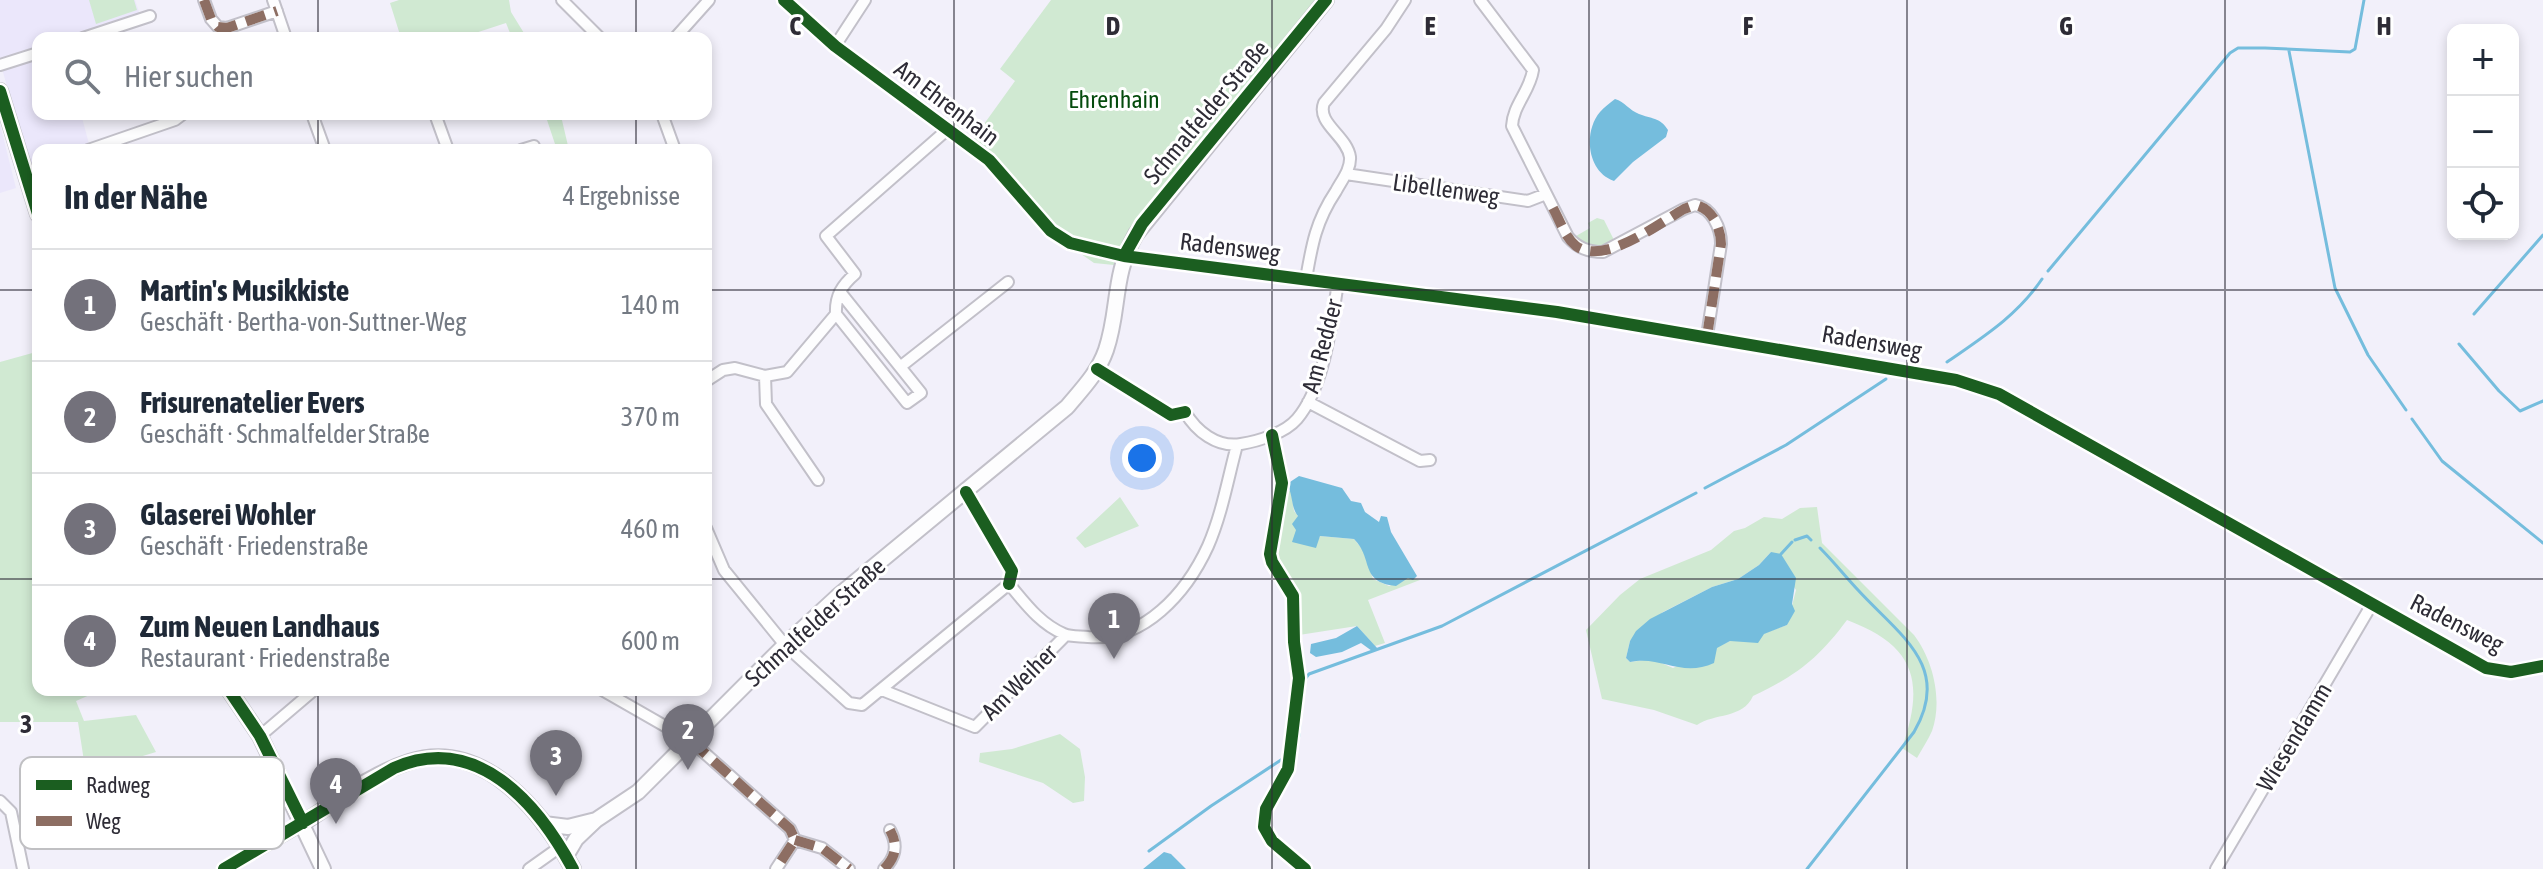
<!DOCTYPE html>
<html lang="de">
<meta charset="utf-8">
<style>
body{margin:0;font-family:"Asap Condensed",sans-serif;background:#f6f6f7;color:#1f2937}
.controls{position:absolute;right:24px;top:24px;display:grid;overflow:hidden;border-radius:16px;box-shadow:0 4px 12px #0003}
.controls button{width:72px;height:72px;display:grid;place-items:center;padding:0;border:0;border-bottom:2px solid #e0e1e3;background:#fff;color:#1f2937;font:40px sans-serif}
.you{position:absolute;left:1142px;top:458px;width:28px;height:28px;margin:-20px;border:6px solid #fff;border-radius:50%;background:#1a73e8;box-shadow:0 0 0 12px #1a73e833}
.badge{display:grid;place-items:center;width:52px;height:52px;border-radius:50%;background:#73717b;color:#fff;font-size:26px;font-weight:700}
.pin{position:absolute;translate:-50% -66px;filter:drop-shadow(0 2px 4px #0008)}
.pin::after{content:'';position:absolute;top:42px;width:28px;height:24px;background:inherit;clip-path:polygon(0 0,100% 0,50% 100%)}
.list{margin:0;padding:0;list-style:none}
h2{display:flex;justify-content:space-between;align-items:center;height:104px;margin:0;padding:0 32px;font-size:34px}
h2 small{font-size:26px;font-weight:400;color:#747a83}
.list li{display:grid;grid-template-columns:52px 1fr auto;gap:24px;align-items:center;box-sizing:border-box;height:112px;padding:0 32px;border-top:2px solid #e0e1e3}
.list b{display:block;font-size:30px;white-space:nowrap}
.list p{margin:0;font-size:26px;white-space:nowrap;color:#747a83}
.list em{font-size:26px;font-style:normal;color:#747a83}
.icon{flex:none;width:44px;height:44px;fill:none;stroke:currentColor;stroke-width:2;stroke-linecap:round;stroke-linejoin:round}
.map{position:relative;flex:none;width:2543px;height:869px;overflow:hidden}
.search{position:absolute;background:#fff;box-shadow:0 4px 12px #0003;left:32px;top:32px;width:680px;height:88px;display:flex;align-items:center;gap:20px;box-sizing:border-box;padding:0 28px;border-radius:16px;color:#747a83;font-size:30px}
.panel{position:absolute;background:#fff;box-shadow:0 4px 12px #0003;left:32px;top:144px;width:680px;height:552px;border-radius:16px}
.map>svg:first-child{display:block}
.built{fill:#ebe7fb}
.green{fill:#d0e9d2;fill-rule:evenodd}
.water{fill:#75bddd}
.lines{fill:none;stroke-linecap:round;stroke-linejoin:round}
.stream{stroke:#75bddd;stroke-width:3}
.minor-casing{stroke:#c2c0c9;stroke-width:14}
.tertiary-casing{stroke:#c2c0c9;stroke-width:16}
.secondary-casing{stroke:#c2c0c9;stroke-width:18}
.minor{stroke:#fdfdfe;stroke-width:10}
.tertiary{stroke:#fdfdfe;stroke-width:12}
.secondary{stroke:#fdfdfe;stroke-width:14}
.quiet{stroke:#8d6e63;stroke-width:10;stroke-dasharray:20 10;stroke-linecap:butt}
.cycleway-casing{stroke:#fff;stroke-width:17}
.cycleway{stroke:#1b5e20;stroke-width:12}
.grid{fill:none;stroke:#2e2c36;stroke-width:2;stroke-opacity:0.55}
.labels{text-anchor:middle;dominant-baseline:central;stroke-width:6;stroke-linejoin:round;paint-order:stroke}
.park-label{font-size:24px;fill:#054b0d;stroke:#fff}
.street-label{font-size:24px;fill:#2e2c36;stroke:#fff}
.key{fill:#fff;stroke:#c0c0c3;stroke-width:2}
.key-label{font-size:22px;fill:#2e2c36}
.grid-label{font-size:26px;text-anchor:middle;font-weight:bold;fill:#2e2c36;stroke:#fff;stroke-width:6;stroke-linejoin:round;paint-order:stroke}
</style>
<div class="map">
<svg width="2543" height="869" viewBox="0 0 2543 869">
<rect width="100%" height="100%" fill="#f2f0fa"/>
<path class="built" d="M0,0H135L141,18L95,38H38V114H81L89,144L73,150H38V162L30,165L0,62Z
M0,124L16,188L0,193Z"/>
<path class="green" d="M89,0H134L137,10L96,24Z
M399,0H509L511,12L527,38H512L506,23L460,38H401L390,3Z
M1051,0H1321L1114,265L1094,263L1074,249L974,138L1015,81L1000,69Z
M545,114H566L561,116L569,150H557Z
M1597,218L1604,220L1615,242C1601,249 1586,249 1576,236L1590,228L1588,223Z
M36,352L38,690H101L76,701L84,721L136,715L156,752L103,768L110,814L93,820L78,722H0V362Z
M1285,490L1291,491L1294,511L1298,516L1296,530L1303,543L1315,547L1320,536L1354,539L1363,550L1373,579L1389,586L1408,578L1420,580L1368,600L1385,643L1375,646L1357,626L1299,635L1298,598L1276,565Z
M1120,497L1139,526L1085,548L1076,538Z
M1817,507L1822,543L1914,635C1933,660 1943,700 1932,731C1928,740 1922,749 1917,758L1902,748C1925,682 1916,646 1847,620C1818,659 1797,675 1753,696C1743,719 1714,713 1697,725L1654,710L1602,699L1586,630L1620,595L1640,579L1711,550L1734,531L1745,528L1764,517L1782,519L1800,508ZM1771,552L1796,590L1787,625L1743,641H1730L1673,668L1652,659L1630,662L1626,658L1630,641L1663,612L1712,587L1738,579L1759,565Z
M1060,734L1080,749L1085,777L1084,801L1073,803L1043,783L979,762L980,753L1012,749Z"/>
<path class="water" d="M1615,99C1625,102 1629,110 1639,114C1651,119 1660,117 1668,130L1666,137L1633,162L1614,181C1587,172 1583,132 1600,112C1604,107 1610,103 1615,99Z
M1299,476L1342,488L1351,501L1361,503L1365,512L1379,522L1381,516L1387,517L1391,532L1417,576L1413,580L1408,578L1396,586C1359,582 1374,559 1354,539L1320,536L1316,548L1292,542L1296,530L1292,524L1298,516C1291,508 1293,494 1287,484Z
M1771,552L1781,554L1796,578L1792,604L1795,611L1787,625L1764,634L1758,643L1730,641L1717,648L1714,663C1681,678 1661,655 1630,662L1626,658L1630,641L1636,631L1650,619L1712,587L1738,579L1759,565Z
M1357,626L1378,649L1372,651L1361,643L1342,652L1316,657L1310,653L1311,644L1336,638Z
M1164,852L1171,854L1186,869H1143Z"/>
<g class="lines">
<path class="stream" d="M2289,51L2335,288L2368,355L2406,410
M2048,271L2230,53L2238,48H2265L2350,52L2355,49L2364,0
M2474,314L2543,235
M2459,344L2499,391L2520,411L2543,401
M1947,362C1983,337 2017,316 2042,279
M2412,419L2442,461L2543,543
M1705,488L1786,445L1886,379
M1795,540L1807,536L1811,540
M1781,554L1792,542
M1293,752C1308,729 1291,694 1309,674L1442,626L1696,493
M1149,851L1211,806L1287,756
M1807,869L1914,732C1953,666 1898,634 1858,590C1845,576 1833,561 1820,548"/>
<defs>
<path id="minor" d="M204,0L211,19L218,27L227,28L277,11
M273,0L286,38
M562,0L600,38
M784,0L835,46L989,160L1051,231L1070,243L1124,256L1557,312L1956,380L1999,394L2486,668L2511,672L2543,666
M1480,0L1533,70C1530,91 1513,105 1512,126L1568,237C1578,248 1588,252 1603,252L1684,209L1695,205C1712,208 1721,228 1721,244L1707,336
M83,38L150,16
M675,38L709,0
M835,46L865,0
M0,65L38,53
M312,114L325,150
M435,114L448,150
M662,114L675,150
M88,150L175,120L183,114
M521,150L534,146
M1346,174L1528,201L1546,194
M1306,279C1312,244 1316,221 1336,191C1342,180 1351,169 1350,157C1347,136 1316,123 1324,103L1386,29L1405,0
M836,314L907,403L921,393L840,292
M900,367L1008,282
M765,376L766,404L818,480
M706,381L723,370L735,368L765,376L787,372L836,314C835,296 842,285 855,274L826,236L948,129
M1308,402L1420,461L1430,460
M1185,412C1196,431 1217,448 1241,444C1259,441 1285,433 1297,419C1325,386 1331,324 1338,283
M706,528L724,570L785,645L849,703L862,705L1009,584C1025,603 1040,624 1064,634C1071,637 1080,636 1088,637C1144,642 1187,592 1208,546C1222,514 1228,478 1237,445
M602,690L691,741L790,829L795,840L776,869
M882,690L975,727L1066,635
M260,736L314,690
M0,801L11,812L23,869
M795,840L822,848L849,869
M529,869L560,847
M884,869C896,857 898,845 890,830
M2216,869L2372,604"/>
<path id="tertiary" d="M224,869L303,823"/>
<path id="secondary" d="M0,91L38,214
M229,690L260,736L323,869
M303,823C336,802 371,774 409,762C483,738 542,811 573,869
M544,824L568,827L596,820
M566,856L576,839L596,820L638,792L785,645L837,597L1067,407C1082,389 1098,373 1106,350C1120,309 1112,275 1136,234L1326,0"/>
</defs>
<use href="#minor" class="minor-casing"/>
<use href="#tertiary" class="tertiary-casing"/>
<use href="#secondary" class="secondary-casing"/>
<use href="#minor" class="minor"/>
<use href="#tertiary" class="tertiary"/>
<use href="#secondary" class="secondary"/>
<path class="quiet" d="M204,0L211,19L218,27L227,28L277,11
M1553,208C1560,221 1565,237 1576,246C1604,266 1658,224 1684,209L1695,205C1712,208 1721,228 1721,244L1707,336
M691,741L790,829L795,840L776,869
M795,840L822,848L849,869
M884,869C896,857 898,845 890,830"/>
<defs>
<path id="cycleway" d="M784,0L835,46L989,160L1051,231L1070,243L1124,256L1557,312L1956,380L1999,394L2486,668L2511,672L2543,666
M0,91L38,214
M1124,256L1142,224L1326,0
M1097,369L1171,415L1185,412
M1272,435L1282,483L1270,554L1272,562L1293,596L1294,642L1299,678L1288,769L1266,809L1264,827L1272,841L1305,869
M966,492L1012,571L1009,584
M229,690L260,736L303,823
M224,869L394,768C476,732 537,802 573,869"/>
</defs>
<use href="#cycleway" class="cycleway-casing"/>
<use href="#cycleway" class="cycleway"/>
</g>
<path class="grid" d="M318,0V38M636,0V38M954,0V869M1272,0V869M1589,0V869M1907,0V869M2225,0V869M318,114V150M636,114V150M0,290H38M706,290H2543M0,579H38M706,579H2543M318,690V869M636,690V869"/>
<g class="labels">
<g class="park-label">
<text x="1114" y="99">Ehrenhain</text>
</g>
<g class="street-label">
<text transform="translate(947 103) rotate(37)">Am Ehrenhain</text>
<text transform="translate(1206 112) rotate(-50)">Schmalfelder Straße</text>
<text transform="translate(1446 189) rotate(8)">Libellenweg</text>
<text transform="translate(1230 247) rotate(7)">Radensweg</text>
<text transform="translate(1872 342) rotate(10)">Radensweg</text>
<text transform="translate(1322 346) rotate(-75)">Am Redder</text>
<text transform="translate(815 622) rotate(-42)">Schmalfelder Straße</text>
<text transform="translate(2457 623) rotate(27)">Radensweg</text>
<text transform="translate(1019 682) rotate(-45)">Am Weiher</text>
<text transform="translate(2294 737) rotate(-59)">Wiesendamm</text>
</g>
</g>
<rect x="20" y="757" width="264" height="92" rx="12" class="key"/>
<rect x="36" y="780" width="36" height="10" fill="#1b5e20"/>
<rect x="36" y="816" width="36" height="10" fill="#8d6e63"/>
<g class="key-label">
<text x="86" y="793">Radweg</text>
<text x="86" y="829">Weg</text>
</g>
<g class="grid-label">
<text x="795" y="35">C</text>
<text x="1113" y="35">D</text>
<text x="1430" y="35">E</text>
<text x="1748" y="35">F</text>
<text x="2066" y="35">G</text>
<text x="2384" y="35">H</text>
<text x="26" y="733">3</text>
</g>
</svg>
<div class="controls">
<button>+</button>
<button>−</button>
<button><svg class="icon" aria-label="locate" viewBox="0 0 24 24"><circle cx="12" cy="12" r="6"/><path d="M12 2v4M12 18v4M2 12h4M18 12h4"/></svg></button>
</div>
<div class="you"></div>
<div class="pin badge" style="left:1114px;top:659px">1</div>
<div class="pin badge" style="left:688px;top:770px">2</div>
<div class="pin badge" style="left:556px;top:796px">3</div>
<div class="pin badge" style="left:336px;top:824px">4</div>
<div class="search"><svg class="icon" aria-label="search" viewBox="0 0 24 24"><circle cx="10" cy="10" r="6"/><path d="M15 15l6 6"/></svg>Hier suchen</div>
<section class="panel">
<h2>In der Nähe<small>4 Ergebnisse</small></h2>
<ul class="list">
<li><span class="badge">1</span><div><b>Martin's Musikkiste</b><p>Geschäft · Bertha-von-Suttner-Weg</p></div><em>140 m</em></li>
<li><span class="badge">2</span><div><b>Frisurenatelier Evers</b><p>Geschäft · Schmalfelder Straße</p></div><em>370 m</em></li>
<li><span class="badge">3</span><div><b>Glaserei Wohler</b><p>Geschäft · Friedenstraße</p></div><em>460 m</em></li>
<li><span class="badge">4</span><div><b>Zum Neuen Landhaus</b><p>Restaurant · Friedenstraße</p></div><em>600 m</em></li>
</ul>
</section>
</div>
